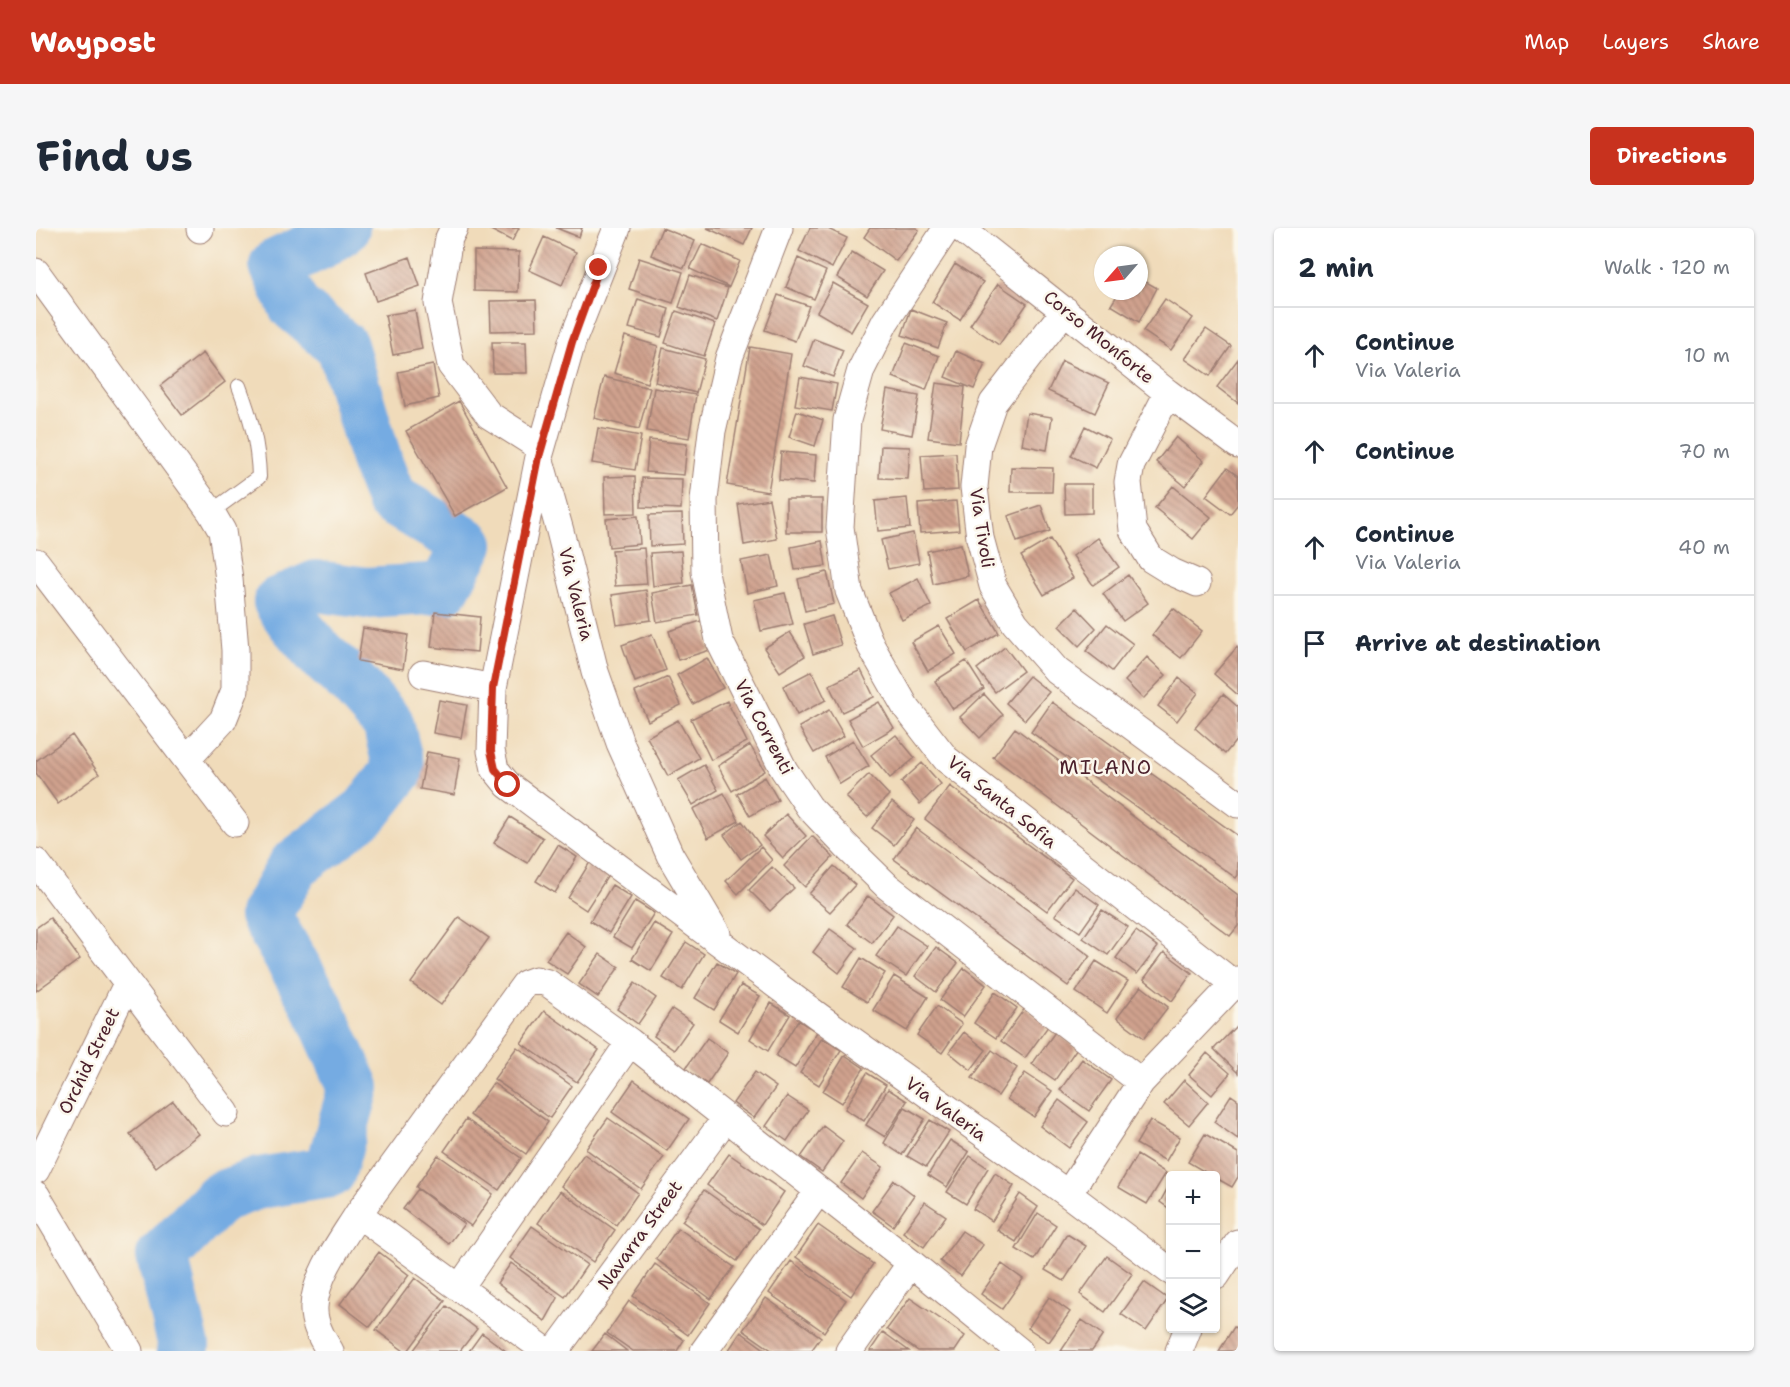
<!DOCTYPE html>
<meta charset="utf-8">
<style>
body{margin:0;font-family:"Shantell Sans",sans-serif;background:#f6f6f7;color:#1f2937}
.controls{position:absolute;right:18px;bottom:18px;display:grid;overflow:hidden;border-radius:6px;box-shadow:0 2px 4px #0004}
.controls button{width:54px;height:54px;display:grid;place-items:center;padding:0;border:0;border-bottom:2px solid #e0e1e3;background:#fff;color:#1f2937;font:30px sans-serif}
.compass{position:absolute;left:1058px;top:18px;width:54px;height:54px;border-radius:50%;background:#fff;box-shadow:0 2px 4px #0004;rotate:242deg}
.stop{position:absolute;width:18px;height:18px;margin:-14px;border:4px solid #c8321e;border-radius:50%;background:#fff}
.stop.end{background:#c8321e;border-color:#fff;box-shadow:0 2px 6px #0008}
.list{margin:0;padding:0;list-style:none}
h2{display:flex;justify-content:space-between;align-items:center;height:78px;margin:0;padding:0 24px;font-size:26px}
h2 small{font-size:20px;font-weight:400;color:#747a83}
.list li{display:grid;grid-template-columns:39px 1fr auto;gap:18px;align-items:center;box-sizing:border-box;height:96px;padding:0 24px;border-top:2px solid #e0e1e3}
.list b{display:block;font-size:22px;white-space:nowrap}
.list p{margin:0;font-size:20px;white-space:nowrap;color:#747a83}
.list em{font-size:20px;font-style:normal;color:#747a83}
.icon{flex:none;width:33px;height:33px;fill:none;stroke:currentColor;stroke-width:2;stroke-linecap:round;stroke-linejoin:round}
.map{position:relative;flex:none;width:1202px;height:1123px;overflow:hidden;border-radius:6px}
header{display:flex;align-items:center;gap:36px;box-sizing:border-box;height:84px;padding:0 30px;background:#c8321e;color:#fff}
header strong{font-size:28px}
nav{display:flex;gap:33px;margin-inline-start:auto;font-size:21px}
.intro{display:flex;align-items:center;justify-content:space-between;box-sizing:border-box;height:144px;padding:0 36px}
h1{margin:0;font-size:42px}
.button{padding:15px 27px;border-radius:6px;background:#c8321e;color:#fff;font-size:21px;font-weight:700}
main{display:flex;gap:36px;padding:0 36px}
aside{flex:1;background:#fff;border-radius:6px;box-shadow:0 2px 4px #0004}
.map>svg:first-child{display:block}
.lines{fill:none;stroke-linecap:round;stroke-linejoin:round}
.river{stroke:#74abe2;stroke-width:52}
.building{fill:url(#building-back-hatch)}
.lane-casing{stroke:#9d7d72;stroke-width:16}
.street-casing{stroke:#9d7d72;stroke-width:29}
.lane{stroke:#fff;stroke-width:14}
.street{stroke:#fff;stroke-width:27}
.route{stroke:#c8321e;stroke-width:8}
.labels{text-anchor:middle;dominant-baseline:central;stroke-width:5;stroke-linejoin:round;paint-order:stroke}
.street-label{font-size:18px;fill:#4a1f2b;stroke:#fbf7ec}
.neighbourhood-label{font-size:20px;letter-spacing:1.5px;fill:#4a1f2b;stroke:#fbf7ec}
</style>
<header>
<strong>Waypost</strong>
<nav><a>Map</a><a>Layers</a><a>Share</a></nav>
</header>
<div class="intro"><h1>Find us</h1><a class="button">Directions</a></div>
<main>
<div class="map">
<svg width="1202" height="1123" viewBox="0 0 1202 1123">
<defs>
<pattern id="building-back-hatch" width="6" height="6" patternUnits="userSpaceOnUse" patternTransform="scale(1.5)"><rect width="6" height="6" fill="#d0a28e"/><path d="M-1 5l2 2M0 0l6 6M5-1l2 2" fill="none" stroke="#ab8374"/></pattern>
</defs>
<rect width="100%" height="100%" fill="#fbf7ec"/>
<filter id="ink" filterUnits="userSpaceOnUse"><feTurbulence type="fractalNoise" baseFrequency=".0167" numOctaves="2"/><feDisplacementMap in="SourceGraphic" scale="12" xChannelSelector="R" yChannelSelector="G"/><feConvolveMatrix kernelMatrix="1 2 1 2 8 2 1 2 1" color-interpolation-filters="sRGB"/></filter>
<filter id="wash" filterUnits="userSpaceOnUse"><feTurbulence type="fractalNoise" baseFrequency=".008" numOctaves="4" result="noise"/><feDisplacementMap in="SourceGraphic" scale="24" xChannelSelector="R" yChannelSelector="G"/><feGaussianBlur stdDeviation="1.35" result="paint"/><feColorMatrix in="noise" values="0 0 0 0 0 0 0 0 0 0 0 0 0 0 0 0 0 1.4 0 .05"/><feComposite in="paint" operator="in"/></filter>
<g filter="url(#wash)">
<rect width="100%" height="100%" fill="#f0dbba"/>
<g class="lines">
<path class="river" d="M146,1123L148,1118L126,1028L184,969L223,955L294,944L318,859L281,777L229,687L258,637L330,583L363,541L352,495L316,455L284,426L256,393L243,374L280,358L331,365L408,360L432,316L355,271L342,238L306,118L258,78L239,37L284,16L308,0"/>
</g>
<g id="blocks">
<path class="building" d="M451,0H483L476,13Z
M520,0H546L543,9Z
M626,0L659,13L648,40L615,27Z
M671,0H716L708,17Z
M774,0H790L811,10L796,40L763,23Z
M834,0H880L883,2L860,33L828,9Z
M508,9L540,24L526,57L493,42Z
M666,16L704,33L693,59L654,41Z
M438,23L483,24L482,64L438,63Z
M816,24L847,43L831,68L801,49Z
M374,29L384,58L340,73L330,45Z
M603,30L647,44L637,75L593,61Z
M762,30L790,43L778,71L750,59Z
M919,36L947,54L924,92L896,74Z
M654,47L692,60L681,93L643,79Z
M1103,50L1121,60L1103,94L1075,77L1084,63H1103Z
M797,55L832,75L815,104L781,84Z
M962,56L991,76L963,117L934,97Z
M742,67L773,78L759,113L729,102Z
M602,71L633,81L625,109L593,100Z
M1129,71L1157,90L1135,122L1107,103Z
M500,72L501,102L455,103L454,73Z
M875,81L911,95L902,120L866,107Z
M379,82L386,121L357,127L349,87Z
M640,83L679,96L668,128L629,115Z
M1170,101L1195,118L1174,148L1149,131Z
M589,108L622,118L611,155L578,145Z
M778,111L807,122L797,149L768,138Z
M456,114H490L491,145H457Z
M870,115L903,128L890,162L857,149Z
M714,119L755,126L732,264L691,257Z
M627,120L669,131L660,165L619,154Z
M920,123L949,136L938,161L909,149Z
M167,125L189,154L146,187L124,158Z
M1202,131V175L1181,159Z
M1026,133L1073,155L1059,185L1012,163Z
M397,137L403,170L369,178L362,144Z
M568,149L614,160L603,201L558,190Z
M764,149L801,156L796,183L759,177Z
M900,155L929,159L923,214L892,210Z
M618,160L660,167L653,210L611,203Z
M851,162L883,168L876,207L844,201Z
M423,173L471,259L419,288L370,203Z
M761,183L787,192L779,218L753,209Z
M991,185L1016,189L1011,222L986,217Z
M1049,198L1074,211L1060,240L1035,228Z
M562,200L605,208L599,242L556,235Z
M1140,209L1168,233L1149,258L1120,234Z
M613,212L651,216L648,247L610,244Z
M845,218L874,219L872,251L843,250Z
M745,224L780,227L778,255L743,252Z
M920,225L922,262L888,264L885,227Z
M975,239L1017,240L1016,264H974Z
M1191,240L1202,248V276L1194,286L1170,268Z
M599,248L600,285L569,286L568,249Z
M606,250L646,251L645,281L605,279Z
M1028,256H1056V285L1029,286Z
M1137,258L1175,289L1157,311L1119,280Z
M871,270L874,300L842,303L839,273Z
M733,271L741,311L708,317L702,276Z
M750,271H786V304H750Z
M920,273L923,302L884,305L882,276Z
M1005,277L1014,303L981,314L972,288Z
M646,286L647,316L614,318L613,287Z
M602,288L604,316L573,319L570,291Z
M877,305L883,335L852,341L845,312Z
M1062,310L1083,339L1057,357L1037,328Z
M1014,311L1037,350L1008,367L985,328Z
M786,313L790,338L759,342L755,319Z
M925,316L932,348L897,356L891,323Z
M608,320L611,356L579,358L576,322Z
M645,323L648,355L617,358L614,325Z
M735,327L742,358L711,365L705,333Z
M791,344L798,376L769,383L762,351Z
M1092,347L1112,375L1087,393L1067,366Z
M882,350L895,378L866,392L853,365Z
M656,357L662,387L621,394L616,365Z
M610,362L615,392L581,397L576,367Z
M749,365L757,396L725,403L718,372Z
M943,372L963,405L931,424L911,391Z
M1041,380L1060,400L1043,418L1023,398Z
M1137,380L1166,403L1145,430L1116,407Z
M399,384L444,389L441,424L395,419Z
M796,388L805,417L777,426L768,396Z
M665,393L674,422L642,432L633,403Z
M1071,396L1097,416L1076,443L1050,423Z
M903,398L920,426L892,443L875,414Z
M327,400L372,407L367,441L322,433Z
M754,404L769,428L744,444L728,420Z
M616,406L630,442L599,454L586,417Z
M969,419L987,443L959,464L941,441Z
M1201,419L1202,421V467L1178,446Z
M1111,429L1130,447L1107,471L1089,453Z
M671,430L687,460L657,476L641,447Z
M930,433L948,461L917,481L899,453Z
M825,442L838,469L806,484L793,457Z
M776,443L790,472L761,487L747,458Z
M993,448L1013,464L989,492L970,475Z
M632,449L645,477L612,493L599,464Z
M1143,450L1162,465L1141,493L1122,478Z
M948,466L967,487L944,510L924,489Z
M1187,466L1202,479V510L1189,526L1159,500Z
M403,472L431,477L425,510L397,505Z
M691,473L711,514L675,532L655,491Z
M843,474L858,500L827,518L812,491Z
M1016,474L1202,608V647L1200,650L995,504Z
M793,482L808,508L778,525L763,499Z
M642,492L663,530L632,548L611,509Z
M979,500L1202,667V698L1194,708L957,529Z
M36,507L63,546L22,576L0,545V533Z
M860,507L879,530L854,550L835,527Z
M817,512L833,538L804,556L789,529Z
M714,517L729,543L696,563L682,538Z
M391,524L424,530L418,567L384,561Z
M886,535L905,556L884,576L865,554Z
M668,537L682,562L657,577L642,552Z
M833,546L853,567L831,589L810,569Z
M729,549L742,572L714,588L701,566Z
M914,558L1036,650L1011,683L889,591Z
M688,565L703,593L672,610L657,581Z
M856,574L878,592L858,617L836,600Z
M750,586L770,608L747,630L727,608Z
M474,589L507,610L491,635L458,615Z
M706,593L724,617L705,631L688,607Z
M880,600L1054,728L1032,758L858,631Z
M776,608L797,629L769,659L748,638Z
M522,617L541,629L519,665L500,653Z
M725,619L736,632L702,666L690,653Z
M554,634L573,646L550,682L532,670Z
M798,638L819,657L794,684L773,666Z
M736,639L758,660L734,683L713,662Z
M576,657L595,669L573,705L554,693Z
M1039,660L1063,677L1044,704L1019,687Z
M832,668L857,687L836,715L811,696Z
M599,673L618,685L596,720L577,709Z
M1066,682L1092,699L1072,727L1047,710Z
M423,689L453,710L405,777L375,755Z
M14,690L44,731L0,763V700Z
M618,695L637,707L615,743L596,731Z
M861,698L891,718L870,748L840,728Z
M794,701L821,720L803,745L777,724Z
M1100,703L1122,719L1101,746L1080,730Z
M530,704L550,719L531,746L510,732Z
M650,714L668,726L646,762L627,750Z
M900,719L922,735L900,764L879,748Z
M1128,724L1156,745L1136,773L1108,751Z
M564,726L583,739L562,769L543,756Z
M825,730L849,745L831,774L807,759Z
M1060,733L1092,753L1071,785L1040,764Z
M681,734L700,746L678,782L659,770Z
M928,740L950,757L927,789L904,772Z
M858,748L892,769L871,803L837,782Z
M599,755L620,770L602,796L581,781Z
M705,757L724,768L702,804L683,792Z
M1105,758L1132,779L1108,810L1081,790Z
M959,764L981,780L960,810L938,795Z
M735,775L754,787L732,823L714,811Z
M901,778L926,796L906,825L881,807Z
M989,780L1013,797L989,830L965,813Z
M636,781L657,795L638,822L618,808Z
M508,783L563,822L541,854L485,815Z
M762,792L781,804L759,840L740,828Z
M1201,797L1202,799V845L1178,821Z
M928,804L950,822L935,842L913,824Z
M1019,804L1041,820L1019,852L996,836Z
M671,810L692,825L671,856L649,841Z
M786,810L805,822L783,857L764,845Z
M481,819L536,858L514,890L458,851Z
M956,822L981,840L962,868L936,850Z
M1171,825L1194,845L1176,867L1153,847Z
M809,827L828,840L806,875L787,863Z
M1046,831L1075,852L1053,883L1024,862Z
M719,844L740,859L718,890L697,875Z
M831,845L850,857L828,893L809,881Z
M989,845L1016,863L998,889L971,871Z
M598,852L653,891L631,923L576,884Z
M1148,852L1172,874L1153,897L1128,876Z
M457,855L512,894L490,926L434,887Z
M852,861L871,873L849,909L830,897Z
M1195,867L1202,872V911L1178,894Z
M751,868L772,882L751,913L730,898Z
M1023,872L1052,894L1033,920L1004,898Z
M137,873L163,906L120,939L94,906Z
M869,879L889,891L866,927L848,915Z
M572,890L628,929L605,961L550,921Z
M430,891L485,930L463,962L408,923Z
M894,892L913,904L890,939L871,928Z
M1114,892L1144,909L1130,933L1100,916Z
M787,898L807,913L786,944L765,929Z
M1169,906L1202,925V949L1196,959L1180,950V948H1176L1152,934Z
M914,912L933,924L911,959L892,947Z
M826,925L847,939L825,970L805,955Z
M548,926L602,965L580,997L525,958Z
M693,926L748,964L726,997L671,957Z
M402,927L457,966L435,998L380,959Z
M1101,927L1130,945L1111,976L1082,959Z
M934,928L952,940L930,976L911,964Z
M959,945L978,958L956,993L937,981Z
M858,952L878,967L857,998L836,983Z
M1134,956V981L1124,974Z
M382,961L428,996L413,1016L367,981Z
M668,962L723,1001L701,1033L646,993Z
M524,963L579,1002L557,1034L502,995Z
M984,966L1002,979L980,1014L961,1002Z
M889,974L910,988L888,1019L867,1004Z
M1002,985L1020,997L998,1032L980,1021Z
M782,997L837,1036L815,1068L760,1029Z
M496,998L551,1037L529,1069L474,1030Z
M642,1000L698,1039L675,1071L620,1031Z
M926,1003L947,1017L925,1048L904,1033Z
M1031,1006L1050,1018L1028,1053L1009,1042Z
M343,1024L373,1047L334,1099L304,1076Z
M1071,1028L1096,1046L1069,1084L1044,1066Z
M755,1033L810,1072L788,1104L733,1065Z
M475,1035L522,1070L509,1093L461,1055Z
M619,1036L674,1075L652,1107L597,1068Z
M966,1036L987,1051L966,1081L945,1066Z
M379,1050L409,1073L372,1123H368L340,1102Z
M1108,1054L1132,1071L1110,1103L1085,1086Z
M1013,1069L1034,1084L1013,1114L992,1100Z
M730,1070L785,1109L775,1123H737L707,1102Z
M874,1070L929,1108L919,1123H882L851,1101Z
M593,1073L648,1112L641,1123H597L571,1105Z
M411,1078L441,1101L424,1123H377Z
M1046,1092L1067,1107L1056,1123H1025Z
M1198,1099L1202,1101V1123H1183Z
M705,1104L731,1123H692Z
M847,1104L873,1123H834Z
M446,1105L470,1123H433Z
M569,1106L591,1123H556Z"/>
</g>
</g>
<g filter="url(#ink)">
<use href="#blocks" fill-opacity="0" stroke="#9d7d72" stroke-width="1.5"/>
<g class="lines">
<defs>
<path id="lane" d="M175,284L223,249C222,215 215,190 203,158"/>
<path id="street" d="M164,0V1
M418,0L413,10L402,75L415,137L453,187L505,220
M581,0L536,114L503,229L524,303L559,444L584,515L634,627L681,706
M743,0L693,130L676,203L668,272L669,344L683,412L748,542L773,579L810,618L851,658L1105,854
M911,0L849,94L825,142L811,192L804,299L813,363L835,418L869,478L910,531L1198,756
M924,0L1132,165L1202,217
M0,44L175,284L186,303L193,351L199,422V462L187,492L151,531
M1029,82L957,175L942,218L938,259L944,310L957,358L979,395L1021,443L1202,576
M1132,165L1095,237L1092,254L1097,302L1115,331L1136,344L1161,355
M503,229L457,460L455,523L459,541L472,557L782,788L1032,966L1134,1043
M0,334L199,595
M387,446L457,460
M0,634L190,885
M0,942L91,756
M1032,966L1105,854L1202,752
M0,967L93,1123
M1180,1048L1202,1015
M424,1059L594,814
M294,1123C286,1111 277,1094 278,1079C279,1047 306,1012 322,986
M510,1123L322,986L489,756L500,752L512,755L594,814L875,1035L983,1123
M519,1123L690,890
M668,1123L782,964
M813,1123L875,1035
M1143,1123L1152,1100"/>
</defs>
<use href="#lane" class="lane-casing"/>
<use href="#street" class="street-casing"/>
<use href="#lane" class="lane"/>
<use href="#street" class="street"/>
</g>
</g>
<g class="lines" filter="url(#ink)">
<path class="route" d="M472,557L459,541L455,523L457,460L503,229L536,114L563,40"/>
</g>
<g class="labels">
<g class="street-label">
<text transform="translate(1063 109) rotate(39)">Corso Monforte</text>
<text transform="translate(946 300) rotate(81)">Via Tivoli</text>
<text transform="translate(540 366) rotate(76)">Via Valeria</text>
<text transform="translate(728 499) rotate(62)">Via Correnti</text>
<text transform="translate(966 574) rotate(39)">Via Santa Sofia</text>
<text transform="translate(53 833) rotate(-64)">Orchid Street</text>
<text transform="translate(910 881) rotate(36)">Via Valeria</text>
<text transform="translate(604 1007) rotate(-54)">Navarra Street</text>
</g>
<g class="neighbourhood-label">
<text x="1070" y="539">MILANO</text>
</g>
</g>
</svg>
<div class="controls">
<button>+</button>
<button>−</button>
<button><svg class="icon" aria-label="layers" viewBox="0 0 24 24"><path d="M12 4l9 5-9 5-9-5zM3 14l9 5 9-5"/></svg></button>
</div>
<svg class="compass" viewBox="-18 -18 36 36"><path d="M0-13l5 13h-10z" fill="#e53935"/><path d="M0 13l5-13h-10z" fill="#747a83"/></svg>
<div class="stop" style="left:472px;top:557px"></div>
<div class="stop end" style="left:563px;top:40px"></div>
</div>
<aside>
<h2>2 min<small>Walk · 120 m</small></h2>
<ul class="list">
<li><svg class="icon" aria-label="ahead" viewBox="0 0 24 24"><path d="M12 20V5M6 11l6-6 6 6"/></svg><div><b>Continue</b><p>Via Valeria</p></div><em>10 m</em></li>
<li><svg class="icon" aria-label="ahead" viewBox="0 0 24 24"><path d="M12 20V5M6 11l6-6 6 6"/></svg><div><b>Continue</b></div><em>70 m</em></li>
<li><svg class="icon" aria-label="ahead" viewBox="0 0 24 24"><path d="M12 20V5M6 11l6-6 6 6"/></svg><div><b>Continue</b><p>Via Valeria</p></div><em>40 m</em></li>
<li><svg class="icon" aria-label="arrive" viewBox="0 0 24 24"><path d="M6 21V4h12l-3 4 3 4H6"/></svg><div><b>Arrive at destination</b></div></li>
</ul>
</aside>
</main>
